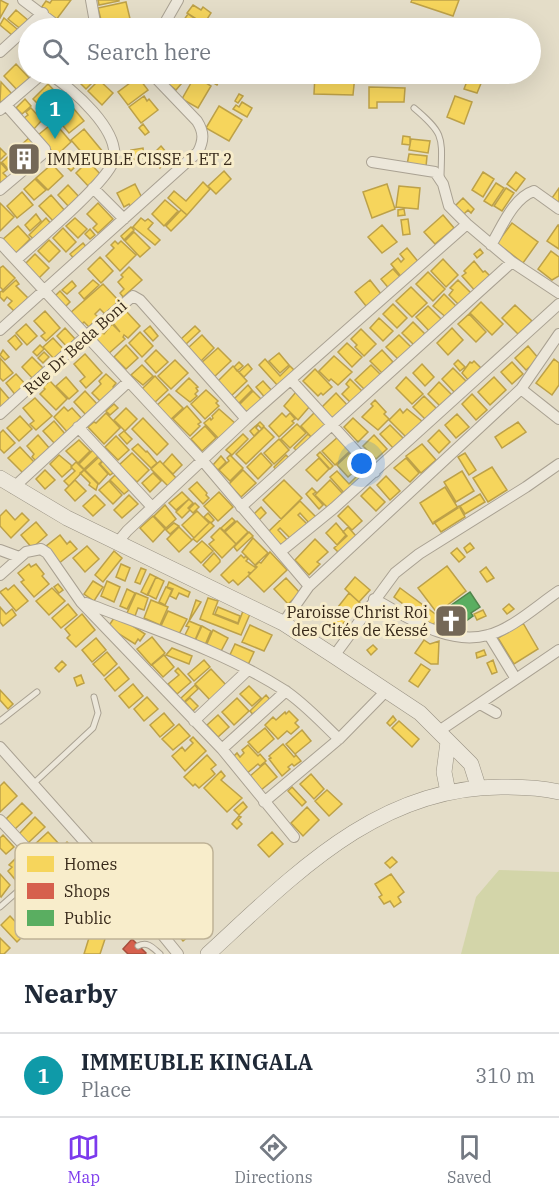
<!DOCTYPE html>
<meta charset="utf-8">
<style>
body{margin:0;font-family:"IBM Plex Serif",serif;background:#f6f6f7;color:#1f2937}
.you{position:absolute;left:362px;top:464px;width:21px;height:21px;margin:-15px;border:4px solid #fff;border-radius:50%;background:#1a73e8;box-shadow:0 0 0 9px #1a73e833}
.badge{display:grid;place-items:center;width:39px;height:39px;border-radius:50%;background:#7c3aed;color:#fff;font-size:20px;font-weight:700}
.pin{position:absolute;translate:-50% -50px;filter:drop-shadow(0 2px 3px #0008)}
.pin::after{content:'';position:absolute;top:32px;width:21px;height:18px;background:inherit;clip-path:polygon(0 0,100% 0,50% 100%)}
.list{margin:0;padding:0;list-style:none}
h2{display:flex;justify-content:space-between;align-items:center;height:78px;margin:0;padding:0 24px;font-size:26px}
h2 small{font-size:20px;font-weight:400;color:#747a83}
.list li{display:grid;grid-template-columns:39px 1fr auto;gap:18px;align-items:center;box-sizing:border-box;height:84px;padding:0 24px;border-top:2px solid #e0e1e3}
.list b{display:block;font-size:22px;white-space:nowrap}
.list p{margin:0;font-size:20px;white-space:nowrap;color:#747a83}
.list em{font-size:20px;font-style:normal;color:#747a83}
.icon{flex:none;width:33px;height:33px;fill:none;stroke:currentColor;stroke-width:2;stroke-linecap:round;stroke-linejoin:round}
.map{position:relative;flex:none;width:559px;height:954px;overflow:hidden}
.search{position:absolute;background:#fff;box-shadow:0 6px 24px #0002;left:18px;right:18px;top:18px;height:66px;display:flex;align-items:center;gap:15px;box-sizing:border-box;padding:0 21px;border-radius:33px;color:#747a83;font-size:22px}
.sheet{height:162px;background:#fff}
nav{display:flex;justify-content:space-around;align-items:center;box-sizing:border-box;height:84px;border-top:2px solid #e0e1e3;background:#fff;font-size:16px;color:#747a83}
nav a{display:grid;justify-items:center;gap:3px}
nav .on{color:#7c3aed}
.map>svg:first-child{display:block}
.green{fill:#d3d5a9}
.homes{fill:#f6d55c;stroke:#bda148;stroke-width:1.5}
.shops{fill:#d6604d;stroke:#a6503e;stroke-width:1.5}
.public{fill:#5aae61;stroke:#50864c;stroke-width:1.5}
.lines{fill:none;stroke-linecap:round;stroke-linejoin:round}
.lane-casing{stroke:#a9a192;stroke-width:7}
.street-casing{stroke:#a9a192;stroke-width:12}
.secondary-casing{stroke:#989182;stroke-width:16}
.lane{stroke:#ece7da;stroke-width:5}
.street{stroke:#ece7da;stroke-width:10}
.secondary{stroke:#ece7da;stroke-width:15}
.labels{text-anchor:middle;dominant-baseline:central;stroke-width:6;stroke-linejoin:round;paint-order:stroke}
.poi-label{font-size:16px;fill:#37291a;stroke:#f8edcb;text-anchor:start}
.street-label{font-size:16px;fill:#37291a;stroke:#f8edcb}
.key{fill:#f8edcb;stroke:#beb296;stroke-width:1.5}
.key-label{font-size:16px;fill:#37291a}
</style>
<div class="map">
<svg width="559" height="954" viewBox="0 0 559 954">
<rect width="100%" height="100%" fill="#e4ddc8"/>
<path class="green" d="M499,870L559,872V954H461L476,897Z"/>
<path class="homes" d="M0,0L8,4L0,18Z
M52,0H71L56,20L41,8L46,1L50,3Z
M98,0H119V1L99,5Z
M412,0H459L453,16L411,2Z
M126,2L132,27L103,28L98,8Z
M193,5L201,10L203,7L211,13L204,24L187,13Z
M16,10L29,21L22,30L8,19Z
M188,14L204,25L202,28H188L181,24Z
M4,18L23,34L18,40L0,25Z
M16,64L31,80L19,92L4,76Z
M75,74H90L96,79L86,89L73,76Z
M113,74H142V75L114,81Z
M156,74H183L187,77L176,90Z
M198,74H223L217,85Z
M315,74L355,75L353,95L314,94Z
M370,74H406V82L369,79Z
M195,76L211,86L198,108L182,99Z
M469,76L482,81L477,93L464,89Z
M138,77L148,90L128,105L118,92Z
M99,80L113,93L102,105L88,91Z
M1,82L13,95L3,104L0,101Z
M48,84L69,106L57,117L43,102L39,105L33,99Z
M369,87L405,88L404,102H377V108H369Z
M239,94L243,96L238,103L235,101Z
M144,96L147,101L149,99L158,110L141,123L129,107Z
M455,96L472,102L464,124L447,117Z
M25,99L31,106L22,114L16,108Z
M242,102L252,108L247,117L233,109L236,105L239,107Z
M219,106L242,120L229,141L206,128Z
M31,108L42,120L34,129L24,118L28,115L26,112Z
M74,109L84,121L69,133L59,121Z
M54,122L71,142L56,156L38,135Z
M143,124L149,132L145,135L139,128Z
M84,129L103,152L90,162L71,140Z
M403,136L410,137V145L402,144Z
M30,137L46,156L17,180L2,162Z
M411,139L430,141L428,153L409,150Z
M161,146L171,158L160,168L150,157Z
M0,148L6,154L0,160Z
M143,148L144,158L134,160L131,150Z
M409,154L427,156L426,167L407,165Z
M88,161L102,176L90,188L76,173Z
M0,162L7,170L3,173L12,182L0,193Z
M69,162L74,168L71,171L65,165Z
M52,164L63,176L48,190L36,178Z
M224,171L231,179L216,194L208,186Z
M483,172L494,179L483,197L472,190Z
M516,172L525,179L516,191L507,184Z
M35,179L46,190L34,200L24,189Z
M203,182L210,189L187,215L168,198L174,191L186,201Z
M496,183L504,188L492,206L484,201Z
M135,184L143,200L130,206L129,204L124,207L117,193Z
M387,184L395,209L372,218L363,192Z
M68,185L81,199L70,208L58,195Z
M399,186L420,188L418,209L396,207Z
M506,188L514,193L502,211L494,206Z
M559,188V203L552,198Z
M22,192L33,205L17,218L7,206Z
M51,195L66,212L55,223L39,206Z
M463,198L474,209L471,213L468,210L463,215L455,206Z
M165,200L178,211L164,226L152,214Z
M0,203L14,217L0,231Z
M98,203L113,219L98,233L93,228L97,224L87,214Z
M404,209L405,215L398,216V210Z
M181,210L187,215L171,231L166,226Z
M36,214L41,221L30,231L25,225Z
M443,215L454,228L435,244L424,232Z
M46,218L54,227L38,243L29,235Z
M75,218L87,229L78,238L66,226Z
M141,218L145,221L148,219L153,223L148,229L160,240L155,245L133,227Z
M408,219L410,234L403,235L401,220Z
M512,223L538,242L523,263L497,243Z
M382,225L397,242L382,253L368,237Z
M558,225H559V249L547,241Z
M18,226L30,239L15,254L2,240Z
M131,227L134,230L124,240L121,236Z
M63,228L76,242L66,252L53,238Z
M90,229L95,235L90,239L85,234Z
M134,232L150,248L140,257L125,241Z
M49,240L60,251L49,262L38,251Z
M115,241L118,244L121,241L136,255L120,271L106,256L114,248L111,245Z
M83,243L88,249L75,260L70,254Z
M407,248L420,264L403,279L391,264L398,258L401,262L404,259L400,254Z
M480,249L483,253L477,258L474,254Z
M551,251L559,257V276L552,280L538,269Z
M35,254L49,268L38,279L24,265Z
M100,257L113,271L101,283L88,269Z
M443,259L458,275L446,287L431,271Z
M474,261L483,272L485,271L492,278L477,293L462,276L466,273L464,271Z
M3,266L15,278L3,290L0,287V268Z
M129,267L142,280L123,297L120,293L124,289L118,282L123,277L121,275Z
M393,269L403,280L391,291L381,279Z
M428,272L445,289L433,301L416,284Z
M16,280L19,284L16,286L28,298L14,311L8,305L12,301L7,297L4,301L0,297V292L2,291L3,292Z
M93,280L99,285L84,299L79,293Z
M370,280L381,294L366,306L355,292Z
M458,280L472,294L460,306L449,295L453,290L450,288Z
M72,281L76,286L67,294L62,290Z
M103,284L119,301L105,314L100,309L95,314L98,317L89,327L84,322L81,325L69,314Z
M411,287L427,303L412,317L396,301Z
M60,291L70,302L65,307L55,296Z
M444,294L458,308L448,319L433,306Z
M481,302L503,324L492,335L470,313Z
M393,304L407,318L397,328L383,314Z
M515,305L532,321L518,334L502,318Z
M428,306L444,322L432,334L416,317Z
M45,311L60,328L46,341L41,336L45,333L34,321Z
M126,311L140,326L128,338L124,335L123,337L125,339L107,355L95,339L102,332L104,334L112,324L120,332L113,323Z
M469,314L486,332L476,342L458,324Z
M379,318L393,331L383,341L370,328Z
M413,322L426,335L415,346L402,333Z
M26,324L37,336L27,345L16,333Z
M150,326L158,336L153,341L144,331Z
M195,326L200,331L185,345L180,340Z
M65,328L76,340L68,348L57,336Z
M452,328L463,340L448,355L437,343Z
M361,329L376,344L364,356L355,347L357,345L351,339Z
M140,332L153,346L142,357L129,343Z
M15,335L22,344L16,350L8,341Z
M202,335L214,348L201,361L188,348Z
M399,335L412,348L400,361L386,347Z
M53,338L66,352L56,361L43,347Z
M347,343L362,357L352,367L338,352Z
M40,345L44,349L37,356L33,352Z
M126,345L138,358L126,369L114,357Z
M528,346L539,359L526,370L515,358Z
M218,348L231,361L213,378L200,364Z
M3,350L9,357L5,360L0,355Z
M156,350L168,362L156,373L145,361Z
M382,350L393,362L382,373L370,361Z
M44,352L49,357L43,363L38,358Z
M279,353L289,365L280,373L269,361Z
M85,354L102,373L86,388L80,381L85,377L74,364Z
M334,356L352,372L338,385L331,379L329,381L319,371Z
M32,357L46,371L35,381L22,367Z
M0,358L13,373L3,381L0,378Z
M265,359L280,376L290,366L295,371L278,386L259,365Z
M554,359L559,363V385L552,395L536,383Z
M175,360L188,373L171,389L158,376Z
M458,360L465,367L460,371L454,364Z
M474,361L483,370L470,382L462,373L470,362L472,363Z
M239,362L243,366L237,371L234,367Z
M512,362L523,374L512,384L501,372Z
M248,364L252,369L244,377L239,372Z
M422,364L434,377L425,386L413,373Z
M142,365L153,376L143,385L131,375Z
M371,365L383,377L368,393L355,380Z
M233,366L247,381L230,397L216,383Z
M453,368L467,382L456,394L442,379Z
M315,369L332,387L323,395L321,393L318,396L303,381Z
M16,374L28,387L17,397L6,383Z
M106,374L116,383L113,387L116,390L103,404L92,393L101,384L99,381Z
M155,376L168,390L152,405L139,392Z
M66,377L78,391L69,399L56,386Z
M406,377L423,394L412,404L396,388Z
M494,377L506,390L490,405L478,392Z
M189,378L198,387L196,388L198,391L195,394L197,396L190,402L176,391Z
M350,379L365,394L353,405L342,394L349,387L346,384Z
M50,381L67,399L56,410L40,394L45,389L43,387Z
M263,381L274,393L267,400L256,387Z
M439,382L453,396L441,407L428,394Z
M248,385L252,390L236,406L232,401Z
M0,388L12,402L0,409Z
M206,390L218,401L216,403L219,406L205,419L191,404Z
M85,391L98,405L88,417L74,402Z
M253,391L262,400L246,416L237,407Z
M296,392L310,406L298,420L284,406Z
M336,393L350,408L332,420L320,409Z
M169,394L183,408L168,422L154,408Z
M472,394L487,410L476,420L462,404Z
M424,396L437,409L426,420L413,407Z
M35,398L52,416L36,430L30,424L34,421L23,408Z
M375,400L386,412L384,414L389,419L378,430L362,417L373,406L371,404Z
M114,404L118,408L110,415L106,411Z
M187,406L201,422L198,424L200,426L190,436L173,419Z
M64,407L68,411L72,408L84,421L70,435L54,417Z
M126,408L137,419L125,431L114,420Z
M219,409L236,424L220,440L204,423L210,418L211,420L213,418L212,416Z
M400,409L403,413L407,409L423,422L407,438L389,420Z
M316,411L330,424L314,440L301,426Z
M106,413L120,428L104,444L88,427L94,422L96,423Z
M282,413L286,417L290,413L295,419L292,421L294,423L279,437L269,426Z
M457,414L469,427L456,438L445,425Z
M20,416L32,429L19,441L7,428Z
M143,418L168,444L157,455L132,429Z
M353,418L368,432L358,442L344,427Z
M54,421L66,435L56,445L43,431Z
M260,422L264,426L262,429L258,425L256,428L259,431L254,436L250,431Z
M518,422L526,432L502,448L495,437Z
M297,424L306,433L290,448L281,439Z
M390,425L404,439L394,449L380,434Z
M205,426L216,438L202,451L191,439Z
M264,427L274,437L246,464L236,454Z
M3,430L15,443L4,453L0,449V433Z
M439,430L450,442L439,453L428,441Z
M124,431L132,439L127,444L119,435Z
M243,434L248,439L232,455L226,450Z
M308,434L313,439L299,453L294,448Z
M38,435L50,449L36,461L32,457L34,454L27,446Z
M374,435L387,449L376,459L363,446Z
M116,436L129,450L118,460L105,447Z
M339,436L351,450L335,465L322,451Z
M279,439L289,450L274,464L264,453Z
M79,440L90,451L78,463L66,451Z
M138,444L146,452L147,451L157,463L151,468L132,449Z
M422,444L436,460L421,473L406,456Z
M20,447L35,463L24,474L8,458Z
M94,449L99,455L84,469L79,464Z
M353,450L365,462L348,477L337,465Z
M320,452L333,466L330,469L317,455Z
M132,453L149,470L137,482L119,465Z
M261,453L272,465L258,479L247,467Z
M465,453L476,470L469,475L458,457Z
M172,454L182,465L173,474L163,464Z
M59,455L71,465L72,468L62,477L50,464Z
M230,455L243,468L230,481L219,470L229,461L227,458Z
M286,455L292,461L279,473L274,467Z
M221,456L226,462L218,470L213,465Z
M99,457L102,461L99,464L108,474L99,484L85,470Z
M319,458L329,469L317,481L306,470Z
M406,458L419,473L410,482L394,468Z
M103,461L113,473L110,475L100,464Z
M160,461L177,479L169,487L151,469Z
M76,462L84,470L69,486L64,481L75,471L71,467Z
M366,467L370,471L346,495L330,477L337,471L349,484Z
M492,467L507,490L488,502L473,478Z
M45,470L55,480L45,489L36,479Z
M84,470L98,484L96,490L89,485L90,483L80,473Z
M243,470L256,483L241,497L229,484Z
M462,471L474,491L456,502L444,482Z
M153,473L161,481L150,492L142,483Z
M115,475L129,490L124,494L110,480Z
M386,476L400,491L390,500L377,485Z
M75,480L86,491L75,501L65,490Z
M284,480L302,498L281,519L263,500Z
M330,480L343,494L328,508L315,495Z
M109,481L122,495L113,504L99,490Z
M197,482L207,493L206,495L209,498L203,504L189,489Z
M370,487L385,502L376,511L361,496Z
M445,487L458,508L433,524L420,503Z
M312,488L316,492L313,494L323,505L319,509L306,494Z
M182,492L189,499L176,510L169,503Z
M219,492L233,507L218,521L204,506Z
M480,494L485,502L465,514L460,506Z
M95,495L105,505L93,516L83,506Z
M129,495L138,504L122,518L114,510Z
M189,499L193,503L188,508L190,510L182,518L176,512Z
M300,501L317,518L311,525L300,513L298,515L309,526L293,541L280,528L278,530L290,543L284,549L268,532Z
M195,503L199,507L193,513L189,509Z
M165,505L176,519L166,528L154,516Z
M348,506L362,521L352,530L338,516Z
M459,506L465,517L441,532L434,522Z
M261,507L266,513L258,521L253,515Z
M6,510L15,520L22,513L29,520L11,538L0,526V516Z
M197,511L209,523L194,538L182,525Z
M208,513L214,520L211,523L204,517Z
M153,516L165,529L153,542L140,528Z
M232,518L235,521L224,531L221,528Z
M237,521L248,532L236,544L225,532Z
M36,522L47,535L32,548L21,535Z
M210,522L214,526L197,542L193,539Z
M174,523L179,526L170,534L166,530Z
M336,523L346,535L337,545L326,533Z
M179,527L192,540L179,552L167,539Z
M348,527L356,536L339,553L334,548L347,536L343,532Z
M220,528L236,544L222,558L209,544L214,540L211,537Z
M249,532L253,536L237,551L234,547Z
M60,535L67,544L70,541L77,549L58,564L45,547Z
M253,538L268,553L255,565L242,552Z
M315,539L328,552L317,562L320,564L309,575L295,560Z
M202,541L213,551L201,563L190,552Z
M470,543L474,548L467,553L464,548Z
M87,546L99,559L85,572L73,558Z
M457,548L465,557L459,562L451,553Z
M114,551L122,558L103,582L95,575Z
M270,552L287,570L264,592L248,576L257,567L255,566L259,562L261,563Z
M214,553L220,560V562L210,572L203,565Z
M241,555L244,558L246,556L248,559L246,561L256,568L251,573L248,572L250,574L238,585L233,580L229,583L221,575Z
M29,564L31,567L36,564L44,574L42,576L49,584L34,597L21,582L24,580L18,573Z
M121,564L130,568L125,581L116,577Z
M447,566L466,591L437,613L418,588Z
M486,567L494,578L487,582L480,572Z
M141,568L146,570L140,584L135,582Z
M150,574L156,577L147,595L141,592Z
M156,577L164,581L156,599L148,595Z
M355,577L370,590L359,602L345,589Z
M286,578L300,593L288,604L274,589Z
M93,581L103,587L94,601L84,594Z
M107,581L120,587L114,602L101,596Z
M169,582L190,592L188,597L179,593L176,599L170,596L173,589L167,587Z
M58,584L63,590L59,593L54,587Z
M14,585L28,601L16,611L0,592L6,588L8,590Z
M166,587L172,590L165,605L159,602Z
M52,588L65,601L49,615L36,601Z
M400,588L442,619L440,622L437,620L432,626L394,597Z
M127,589L135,593L127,609L120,606Z
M136,593L148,598L144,610L138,608L135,616L127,613Z
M349,593L360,603L338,630L327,621Z
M208,598L218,601L213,614L238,624L243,611L250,614L241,635L200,619Z
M151,600L168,607L160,625L144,618Z
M196,600L201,602L189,621Z
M68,604L77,615L61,628L52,618Z
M509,604L514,609L507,614L503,609Z
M0,607L6,614L12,609L16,615L3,626L0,622Z
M218,607L240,616L238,623L215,614Z
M483,610L486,616L477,620L474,614Z
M168,611L187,619L179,634L161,626Z
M82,614L95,630L76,647L67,638L70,635L65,629Z
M116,615L145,634L140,641L138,639L135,644L108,627Z
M189,621L201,626L195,640L185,635L189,627L186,626Z
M523,623L538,649L514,664L498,638Z
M250,625L272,635L264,651L242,642Z
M202,626L211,631L205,645L195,641Z
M213,630L228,638L220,653L206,646Z
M152,637L165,653L151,665L137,649Z
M96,638L106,650L92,662L82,650Z
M424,640L430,644L439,641L438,664H431L415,653Z
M235,644L254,652L247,667L228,659Z
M373,645L377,649L371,655L367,650Z
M172,648L192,656L189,664L166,655Z
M484,650L486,655L477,658L476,653Z
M107,652L117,664L104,676L93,664Z
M164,655L174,667L163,677L152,665Z
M204,660L210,667L194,681L188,674Z
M493,660L497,672L492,674L487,663Z
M62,661L66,665L59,672L55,668Z
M421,664L430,670L418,687L409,681Z
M119,667L129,679L115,691L105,679Z
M178,668L191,682L177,694L168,684L179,675L175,671Z
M211,669L227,686L211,701L195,684Z
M81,675L84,683L77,686L74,678Z
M133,684L143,696L129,708L119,696Z
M195,685L198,689L184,702L181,698Z
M249,686L261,698L252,706L240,694Z
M0,690L13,704L8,709L0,700Z
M266,695L272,702L256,718L250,711Z
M147,697L158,709L144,721L134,709Z
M190,698L198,706L193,711L185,702Z
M237,698L249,711L234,725L222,712Z
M289,711L298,720L295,723L299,727L291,734L287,731L278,739L265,725L273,717L276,720L285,712L286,714Z
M164,713L174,725L160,737L150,725Z
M218,715L229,727L218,737L207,725Z
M393,716L396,720L390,726L387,723Z
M399,721L419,739L412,747L392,728Z
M179,724L190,736L173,750L162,739Z
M265,728L274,739L258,753L248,742Z
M302,730L311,741L295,754L286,744Z
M193,737L206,751L185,771L172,756L182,747L185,751L193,743L190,740Z
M283,744L294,757L296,755L301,761L294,766L292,764L288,767L290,769L282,776L269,759L271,758L269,756Z
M248,745L258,756L260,754L266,761L260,766L258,764L246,774L231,759L237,753L240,757L244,753L242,750Z
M207,755L216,765L211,769L215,774L199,788L195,784L193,786L184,777Z
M265,763L277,777L261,790L249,777Z
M221,771L225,776L221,780L242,798L227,812L204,788Z
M311,774L324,789L314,799L300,784Z
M4,782L17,796L0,812V786Z
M292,787L306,802L302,806L288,791Z
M327,790L342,804L329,816L315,801Z
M243,802L247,807L239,815L234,810Z
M22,803L32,813L15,829L6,819Z
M307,807L319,820L303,836L291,823Z
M239,816L241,817L238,820L242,824L237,829L232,824Z
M35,817L45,827L28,843L19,834Z
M48,832L59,844L43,860L33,850L35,848L33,846Z
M272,832L283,844L269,857L258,845Z
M3,835L14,847L6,854L0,848V838Z
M67,842L77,852L60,868L51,859Z
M392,857L397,862L390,868L385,863Z
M16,858L28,870L18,883L8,871L12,867L9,865Z
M0,874L10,885L1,897L0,896Z
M391,874L404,892L398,897L401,902L394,907L390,901L384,904L379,897L382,895L375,884Z
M199,901L212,917L183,941L170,925Z
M10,916L26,933L17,942L1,925Z
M93,925L108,930L100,954H84Z
M0,938L10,948L4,954H0Z"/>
<path class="shops" d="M132,939L146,953L145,954H128L123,949Z"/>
<path class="public" d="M470,592L480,607L471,613L473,616L452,631L440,613Z"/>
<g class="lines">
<defs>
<path id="lane" d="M414,108C445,134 442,137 441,176
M0,721L37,692
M33,784L93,728L98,713L94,697
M0,907L44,868
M138,946C148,941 153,948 160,954"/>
<path id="street" d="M23,0L60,28
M91,0L96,28
M162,28L178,0
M0,52L43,13
M0,110L42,74
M372,162L435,172L443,184L449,206L467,224L512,262L559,293
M93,188L124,219
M0,190L45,152V149L6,105
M0,243L202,460L309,586
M491,245C502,227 513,198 534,191L559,209
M16,260C36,242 105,184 113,162C123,132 71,87 49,74
M0,330L198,152C204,140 204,132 197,121L152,74
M291,380L375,472
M521,389L559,419
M0,414L86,336L133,296L140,300L246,419
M78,427L152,507
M13,488L128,382
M241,507L512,262
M117,543L127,531L246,419L467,224
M0,550L19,557
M280,552L334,508L559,304
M0,575L26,552L41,549L47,553L81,602L222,749L294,837
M374,599C408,617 447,646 488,635C511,630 539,604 559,591
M86,603C153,629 223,651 284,690C304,703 322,723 339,739
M283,623L309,586L521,389L559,334
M489,635L516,679
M334,656L395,573L419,554L526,487L559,464
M480,704L496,713
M194,721L248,670
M439,731L559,650
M0,747L108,868L178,954
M222,749L286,691
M264,802L339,739L386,691
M0,820L80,905L108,868"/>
<path id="secondary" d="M0,478L67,518L283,623L334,656L420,713L471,764L478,786
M448,742L444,772L448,792
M208,954C294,875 379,785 505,787C522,787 542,788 559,792"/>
</defs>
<use href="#lane" class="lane-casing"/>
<use href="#street" class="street-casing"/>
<use href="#secondary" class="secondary-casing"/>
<use href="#lane" class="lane"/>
<use href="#street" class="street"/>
<use href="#secondary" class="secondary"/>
</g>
<defs>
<symbol id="building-square" viewBox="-11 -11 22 22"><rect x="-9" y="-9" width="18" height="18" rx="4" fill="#746857" stroke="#f8edcb"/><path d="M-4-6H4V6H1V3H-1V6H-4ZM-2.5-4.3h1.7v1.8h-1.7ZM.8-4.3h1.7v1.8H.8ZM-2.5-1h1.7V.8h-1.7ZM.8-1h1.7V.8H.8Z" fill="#fff"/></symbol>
<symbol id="church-square" viewBox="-11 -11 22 22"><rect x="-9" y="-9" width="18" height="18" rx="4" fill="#746857" stroke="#f8edcb"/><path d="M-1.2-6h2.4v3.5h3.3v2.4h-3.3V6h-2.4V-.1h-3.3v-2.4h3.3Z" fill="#fff"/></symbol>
</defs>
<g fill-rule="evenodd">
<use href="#building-square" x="5" y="140" width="38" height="38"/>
<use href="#church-square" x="432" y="602" width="38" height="38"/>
</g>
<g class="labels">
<g class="poi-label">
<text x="47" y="159">IMMEUBLE CISSE 1 ET 2</text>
<text x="428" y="612" text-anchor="end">Paroisse Christ Roi<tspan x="428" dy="18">des Cités de Kessé</tspan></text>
</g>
<g class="street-label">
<text transform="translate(75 347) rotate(-42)">Rue Dr Beda Boni</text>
</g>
</g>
<rect x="15" y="843" width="198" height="96" rx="9" class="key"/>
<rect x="27" y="856" width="27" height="16" fill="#f6d55c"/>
<rect x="27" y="883" width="27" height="16" fill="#d6604d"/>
<rect x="27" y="910" width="27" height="16" fill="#5aae61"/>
<g class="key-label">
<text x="64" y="870">Homes</text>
<text x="64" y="897">Shops</text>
<text x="64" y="924">Public</text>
</g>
</svg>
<div class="you"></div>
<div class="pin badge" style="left:55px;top:139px;background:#0f9aa8">1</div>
<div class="search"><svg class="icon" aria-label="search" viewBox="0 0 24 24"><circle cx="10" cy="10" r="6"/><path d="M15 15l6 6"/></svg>Search here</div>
</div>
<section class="sheet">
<h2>Nearby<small></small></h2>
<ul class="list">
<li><span class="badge" style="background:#0f9aa8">1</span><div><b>IMMEUBLE KINGALA</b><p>Place</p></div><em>310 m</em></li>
</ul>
</section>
<nav>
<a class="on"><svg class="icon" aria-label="map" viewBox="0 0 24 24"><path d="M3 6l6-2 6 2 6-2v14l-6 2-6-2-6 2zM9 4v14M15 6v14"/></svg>Map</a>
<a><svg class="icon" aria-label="directions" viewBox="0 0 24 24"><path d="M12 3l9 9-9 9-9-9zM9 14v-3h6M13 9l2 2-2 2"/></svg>Directions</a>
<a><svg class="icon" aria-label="saved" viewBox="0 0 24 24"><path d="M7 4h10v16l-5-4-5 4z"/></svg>Saved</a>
</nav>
